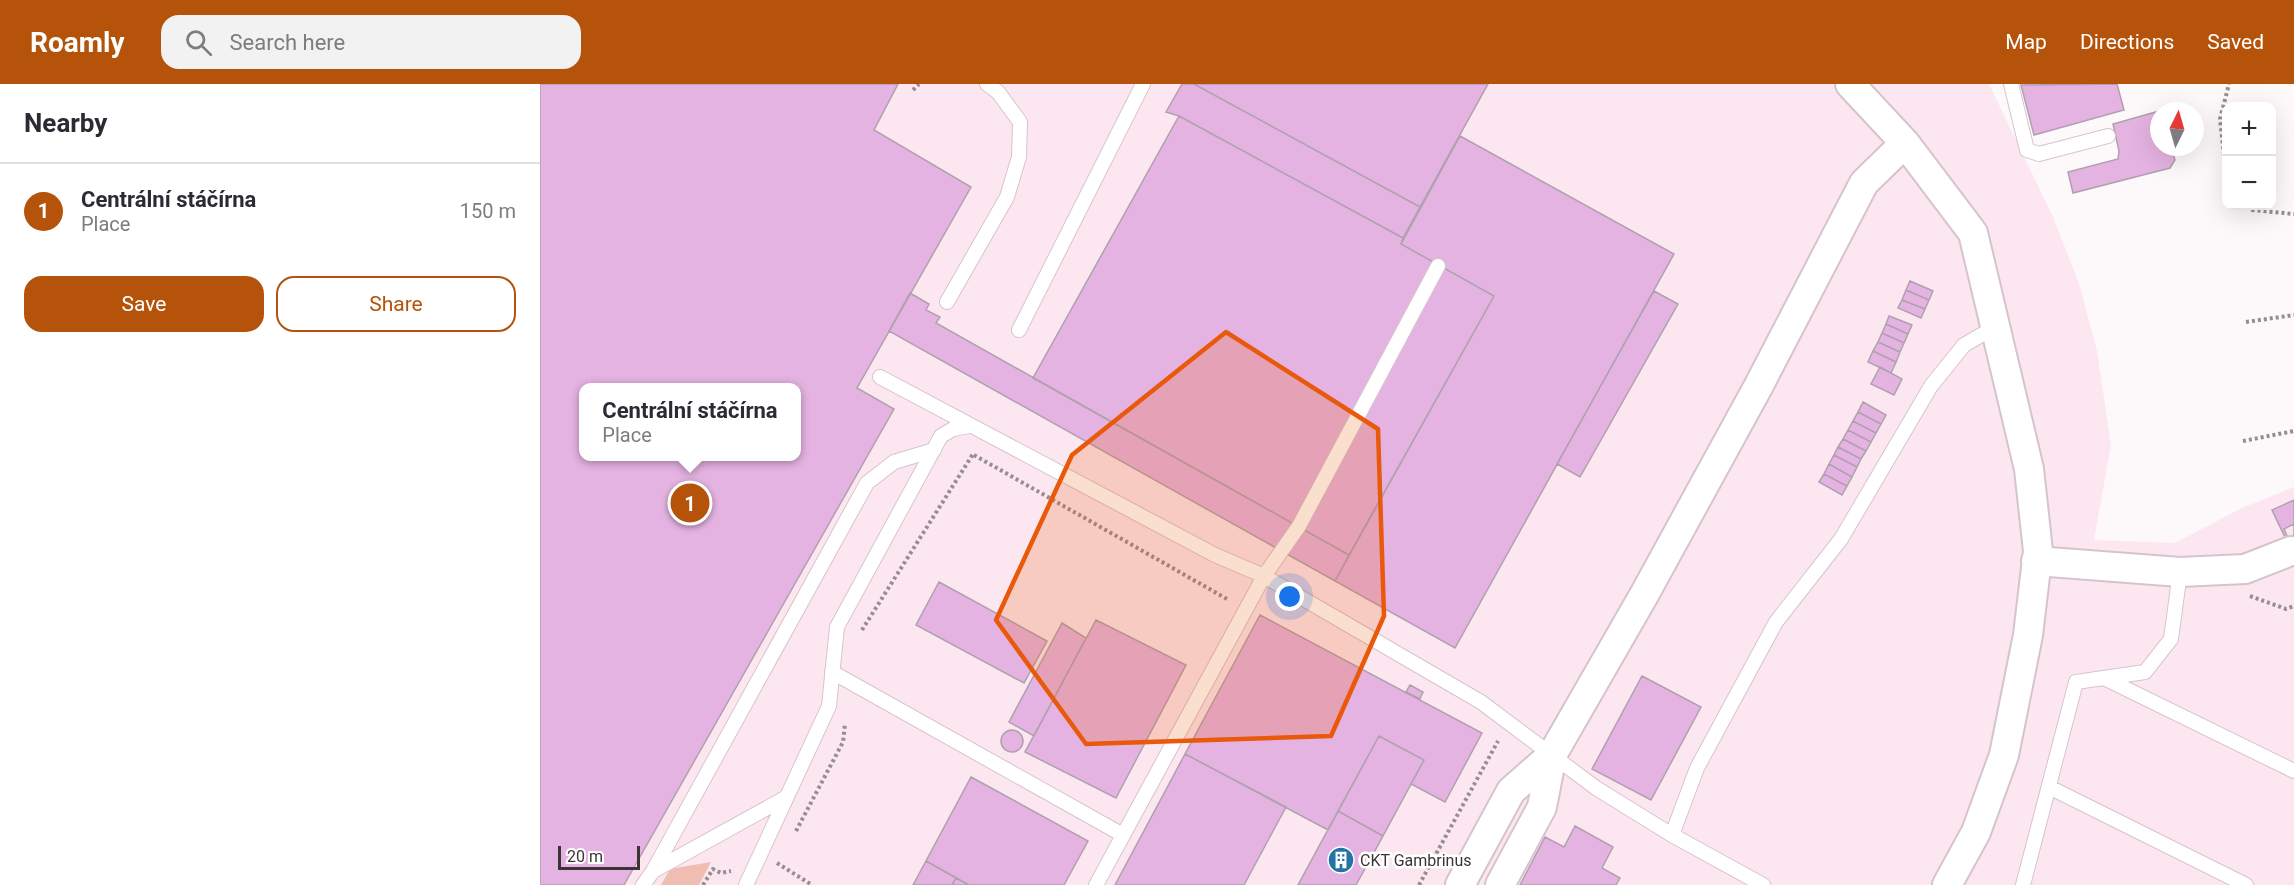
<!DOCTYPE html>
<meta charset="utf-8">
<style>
body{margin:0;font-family:Roboto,sans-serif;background:#f2f2f3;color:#2b2b33}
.controls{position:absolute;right:18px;top:18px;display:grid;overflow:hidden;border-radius:12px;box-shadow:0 6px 24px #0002}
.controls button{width:54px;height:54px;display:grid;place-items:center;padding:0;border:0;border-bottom:2px solid #e1e1e2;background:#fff;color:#2b2b33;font:30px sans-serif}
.compass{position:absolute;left:1610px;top:18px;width:54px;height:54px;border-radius:50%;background:#fff;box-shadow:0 6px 24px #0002;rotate:5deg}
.scale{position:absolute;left:18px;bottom:15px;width:82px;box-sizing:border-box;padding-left:6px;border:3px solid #3b3437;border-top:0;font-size:16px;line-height:21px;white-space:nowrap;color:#3b3437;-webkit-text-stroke:4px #fff;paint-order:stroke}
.you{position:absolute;left:750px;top:513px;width:21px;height:21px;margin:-15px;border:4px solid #fff;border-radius:50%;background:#1a73e8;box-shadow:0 0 0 9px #1a73e833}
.badge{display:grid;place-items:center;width:39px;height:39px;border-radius:50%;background:#b45309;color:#fff;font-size:20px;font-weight:700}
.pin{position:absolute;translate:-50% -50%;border:3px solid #fff;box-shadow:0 2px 6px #0006}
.popup{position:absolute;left:39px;top:299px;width:222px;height:78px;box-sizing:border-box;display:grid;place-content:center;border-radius:12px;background:#fff;filter:drop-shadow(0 2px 4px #0005);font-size:20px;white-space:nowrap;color:#7c7c81}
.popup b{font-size:22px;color:#2b2b33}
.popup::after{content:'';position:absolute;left:50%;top:100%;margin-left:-12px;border:12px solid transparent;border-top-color:#fff}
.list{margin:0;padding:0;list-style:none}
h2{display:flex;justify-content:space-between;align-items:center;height:78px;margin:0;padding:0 24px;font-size:26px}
h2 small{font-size:20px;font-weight:400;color:#7c7c81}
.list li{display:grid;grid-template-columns:39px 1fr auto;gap:18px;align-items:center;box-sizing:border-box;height:96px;padding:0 24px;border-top:2px solid #e1e1e2}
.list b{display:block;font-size:22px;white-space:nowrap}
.list p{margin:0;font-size:20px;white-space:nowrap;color:#7c7c81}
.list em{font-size:20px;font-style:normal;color:#7c7c81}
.actions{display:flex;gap:12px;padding:18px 24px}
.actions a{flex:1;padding:14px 0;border:2px solid #b45309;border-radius:18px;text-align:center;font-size:21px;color:#b45309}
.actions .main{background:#b45309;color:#fff}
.icon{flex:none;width:33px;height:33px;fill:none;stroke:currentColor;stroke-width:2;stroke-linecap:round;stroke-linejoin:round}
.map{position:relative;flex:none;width:1754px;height:801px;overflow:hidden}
header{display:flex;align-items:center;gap:36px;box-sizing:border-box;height:84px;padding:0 30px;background:#b45309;color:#fff}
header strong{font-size:28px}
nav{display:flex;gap:33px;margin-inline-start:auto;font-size:21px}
.search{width:420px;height:54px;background:#f2f2f3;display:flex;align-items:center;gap:15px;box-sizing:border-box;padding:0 21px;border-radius:18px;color:#7c7c81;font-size:22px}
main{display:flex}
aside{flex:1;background:#fff}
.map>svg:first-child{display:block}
.built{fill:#fce7f0;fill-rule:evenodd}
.green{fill:#efbdb1}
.building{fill:#e5b3e2;stroke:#aea1ad;stroke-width:1.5;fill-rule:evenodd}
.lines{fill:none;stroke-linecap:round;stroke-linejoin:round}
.service-casing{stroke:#d6c4cc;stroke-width:16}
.minor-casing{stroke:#d6c4cc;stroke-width:32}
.path{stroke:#948e91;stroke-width:4;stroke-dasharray:3 3;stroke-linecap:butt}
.service{stroke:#fff;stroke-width:14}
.minor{stroke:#fff;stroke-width:28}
.marked{fill:#e8590c;fill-opacity:0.2;stroke:#e8590c;stroke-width:4.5;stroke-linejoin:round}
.labels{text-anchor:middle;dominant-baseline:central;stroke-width:5;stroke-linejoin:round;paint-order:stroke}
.poi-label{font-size:16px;fill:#3b3437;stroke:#fff;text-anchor:start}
</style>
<header>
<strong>Roamly</strong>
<div class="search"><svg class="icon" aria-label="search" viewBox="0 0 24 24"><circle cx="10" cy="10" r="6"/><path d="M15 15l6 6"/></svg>Search here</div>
<nav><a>Map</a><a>Directions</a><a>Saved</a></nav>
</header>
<main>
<aside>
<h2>Nearby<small></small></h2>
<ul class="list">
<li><span class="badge">1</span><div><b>Centrální stáčírna</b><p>Place</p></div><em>150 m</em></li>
</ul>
<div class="actions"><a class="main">Save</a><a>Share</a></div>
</aside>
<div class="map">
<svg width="1754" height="801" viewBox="0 0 1754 801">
<rect width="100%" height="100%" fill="#fdf9fb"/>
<path class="built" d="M0,0H1449L1513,133L1539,199L1557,267L1571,361L1554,456L1635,459L1702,424L1754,403V801H0ZM44,304H256V372H44Z"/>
<path class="green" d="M171,778L159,801H121L130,785Z"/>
<path class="building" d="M0,0H358L334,46L431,103L317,304L354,325L84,801H0ZM44,304H256V372H44Z
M642,0H654L880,123L863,154L639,32L626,28Z
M654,0H948L880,123Z
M1577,0L1584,26L1494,51L1481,1Z
M1619,27V63H1631L1635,76L1630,84L1533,109L1528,88L1578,75L1579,67L1573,40Z
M639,32L863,154L861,160L954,212L809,471L493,294Z
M920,52L1134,170L915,564L795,497L954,212L861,160Z
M1370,197L1393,207L1389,216L1366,206Z
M1366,206L1389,216L1385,225L1362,216Z
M1114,207L1138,220L1040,393L1017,380Z
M370,209L389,220L386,226L400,233L396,239L809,471L795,497L349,247Z
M1362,216L1385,225L1381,234L1358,224Z
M1349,232L1372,241L1368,250L1346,240Z
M1346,240L1368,250L1364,259L1342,249Z
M1342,249L1364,259L1360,268L1338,258Z
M1338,258L1360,268L1356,278L1333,267Z
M1333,267L1356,278L1351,289L1328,278Z
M1340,283L1362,295L1354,311L1331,300Z
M1323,318L1346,331L1341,340L1318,328Z
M1318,328L1341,340L1336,349L1313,337Z
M1313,337L1336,349L1331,358L1308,346Z
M1308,346L1331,358L1326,367L1303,355Z
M1303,355L1326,367L1321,375L1298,363Z
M1298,363L1321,375L1317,383L1294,371Z
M1294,371L1317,383L1312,393L1289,380Z
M1289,380L1312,393L1307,402L1284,390Z
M1284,390L1307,402L1302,411L1279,398Z
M1754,416V472L1732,426Z
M1754,440V451L1748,454L1744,445Z
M399,498L507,557L484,599L376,541Z
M720,531L942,649L905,718L871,700L884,676L839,652L788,746L645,670Z
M556,536L646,581L576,714L485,668Z
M522,539L546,554L494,652L469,638Z
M1102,592L1161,623L1111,716L1052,685Z
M870,601L883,608L880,615L866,608Z
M461 657a11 11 0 1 1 22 0a11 11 0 1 1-22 0Z
M839,652L884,676L843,752L798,727Z
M645,670L746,723L704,801H575Z
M431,693L548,757L524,801H429L386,777Z
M798,727L843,752L816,801H758Z
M1035,742L1073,763L1062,784L1080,794L1076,801H980L1005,753L1024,763Z
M386,777L416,794L412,801H373Z
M416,794L429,801H412Z"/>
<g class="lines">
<defs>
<path id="service" d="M1471,0L1487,66L1499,70L1568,52
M407,218L467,113L479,73L480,38L458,8L447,0
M479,246L603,0
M340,293L675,471L724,492L759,442L898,182
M292,588L583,751
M1564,594L1754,687
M1509,703L1706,801
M1132,751L1157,684L1236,538L1301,455L1391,302L1424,261L1455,243
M113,787L247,713
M103,801L113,787L327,399L354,378L394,366
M206,801L289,622L297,543L401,352L413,345L429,342
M556,801L724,492L941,618L1056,704L1132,751L1223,801
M1483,801L1536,598L1605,588L1631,555L1640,488"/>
<path id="minor" d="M1310,0L1365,59L1433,149L1489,385L1498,467L1488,551L1464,671L1436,748L1407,801
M1496,477L1640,488L1705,485L1751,467
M920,801L971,707L1012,671L1104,511L1218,303L1324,99L1365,59
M960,801L1002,723L1012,671"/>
</defs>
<use href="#service" class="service-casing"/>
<use href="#minor" class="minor-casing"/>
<path class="path" d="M373,6L379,0
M1686,89L1680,35L1689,0
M1707,122L1712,126L1754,130
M1706,238L1754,231
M1703,357L1754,347
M434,371L687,515
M1710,512L1746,525L1754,522
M322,546L433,370
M256,747L303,658L305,640
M237,779L272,801
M163,801L173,785L181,789L191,787
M879,801L958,657"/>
<use href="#service" class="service"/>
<use href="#minor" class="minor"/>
</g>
<path class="marked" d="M686,248L838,345L844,532L791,652L546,660L456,536L532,371Z"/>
<defs>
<symbol id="building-disc" viewBox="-11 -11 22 22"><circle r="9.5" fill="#2473a5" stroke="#fff"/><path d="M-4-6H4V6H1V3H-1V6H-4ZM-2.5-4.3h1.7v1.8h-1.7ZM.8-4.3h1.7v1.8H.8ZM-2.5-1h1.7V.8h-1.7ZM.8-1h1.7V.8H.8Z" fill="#fff"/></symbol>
</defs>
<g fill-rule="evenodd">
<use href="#building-disc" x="786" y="761" width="30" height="30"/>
</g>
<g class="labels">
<g class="poi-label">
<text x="820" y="776">CKT Gambrinus</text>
</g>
</g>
</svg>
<div class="controls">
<button>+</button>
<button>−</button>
</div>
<svg class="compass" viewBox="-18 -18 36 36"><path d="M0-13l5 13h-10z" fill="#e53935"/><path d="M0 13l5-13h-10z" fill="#7c7c81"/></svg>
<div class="scale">20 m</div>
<div class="you"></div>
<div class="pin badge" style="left:150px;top:419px">1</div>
<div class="popup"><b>Centrální stáčírna</b>Place</div>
</div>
</main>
